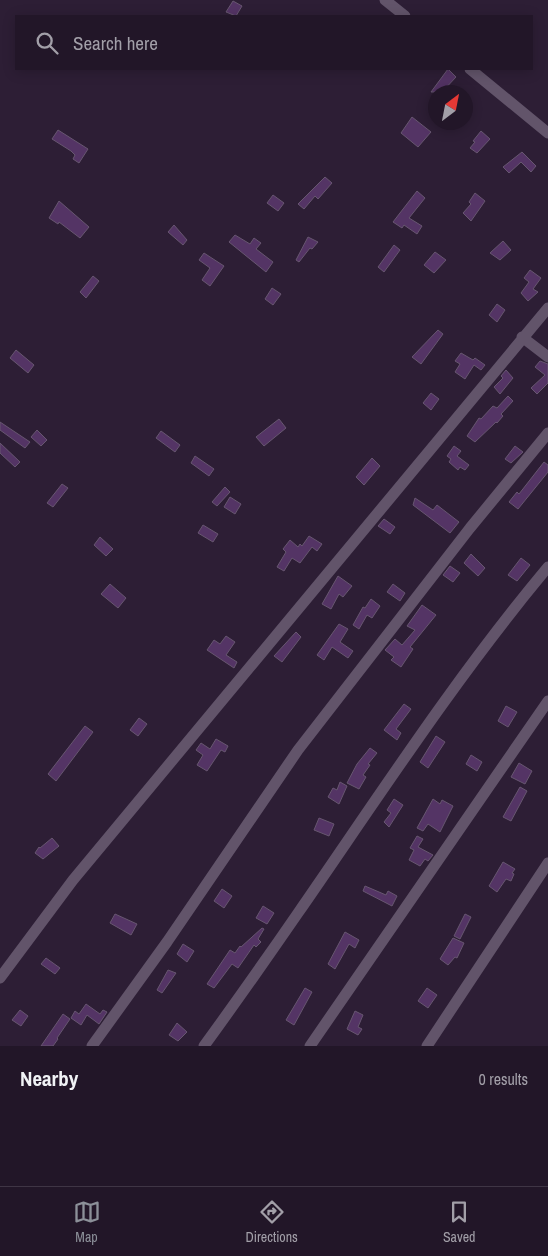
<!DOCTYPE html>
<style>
body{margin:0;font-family:"Archivo Narrow",sans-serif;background:#2a1f30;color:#f1f3f6}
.compass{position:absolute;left:428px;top:85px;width:45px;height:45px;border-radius:50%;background:#221628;box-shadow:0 2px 12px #0003;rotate:32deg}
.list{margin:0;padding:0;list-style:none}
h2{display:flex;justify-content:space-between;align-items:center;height:65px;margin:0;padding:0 20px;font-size:21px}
h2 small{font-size:16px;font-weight:400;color:#a29fa8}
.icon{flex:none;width:28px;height:28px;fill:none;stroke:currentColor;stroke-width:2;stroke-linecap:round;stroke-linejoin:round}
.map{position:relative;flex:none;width:548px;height:1046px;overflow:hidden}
.search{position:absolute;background:#221628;box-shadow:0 2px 12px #0003;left:15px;right:15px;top:15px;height:55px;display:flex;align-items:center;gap:12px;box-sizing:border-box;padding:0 18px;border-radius:0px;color:#a29fa8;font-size:19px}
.sheet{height:140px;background:#221628}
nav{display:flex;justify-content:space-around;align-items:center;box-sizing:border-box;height:70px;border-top:1px solid #3f3545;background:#221628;font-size:14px;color:#a29fa8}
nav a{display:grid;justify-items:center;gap:2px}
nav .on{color:#8c9099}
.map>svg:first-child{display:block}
.building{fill:#543465;stroke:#675670}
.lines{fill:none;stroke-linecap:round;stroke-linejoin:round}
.minor{stroke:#62546a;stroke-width:11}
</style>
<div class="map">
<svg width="548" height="1046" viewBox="0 0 548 1046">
<rect width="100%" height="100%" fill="#2d1e35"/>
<path class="building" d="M233,1L242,6L236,16L226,12Z
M448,69L456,77L442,92H431Z
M412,117L431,132L418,147L401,133Z
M58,130L88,149L79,163L73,159L75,155L71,151L52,139Z
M481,131L490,139L477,153L470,148L475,142L473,141Z
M522,152L536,166L531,172L521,162L509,173L503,167Z
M325,177L332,183L318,199L315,196L304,209L298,204Z
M417,191L425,198L409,218L422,226L417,234L404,225L402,228L393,222Z
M475,193L485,201L471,221L463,213L471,204L469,202Z
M273,195L284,203L278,211L267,203Z
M59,201L89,227L80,238L59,222L58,224L49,218Z
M174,225L187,240L183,245L168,232Z
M235,235L250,244L254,238L261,243L256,249L273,262L266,272L229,242Z
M308,237L318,242L312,249L310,248L299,262L296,260Z
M503,241L511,250L500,260L490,253Z
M394,245L400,250L384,272L378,267Z
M435,252L446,260L434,273L424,265Z
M204,253L224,266L210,286L202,280L210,268L199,260Z
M530,270L541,278L533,289L538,292L528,301L521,293L529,282L524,278Z
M93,276L99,281L86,298L80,292Z
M272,288L281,294L273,305L265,299Z
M497,304L505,310L497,322L489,315Z
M438,330L443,334L421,364L412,357Z
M16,350L34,365L28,373L10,358Z
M461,353L473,360L475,358L485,365L481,370L474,365L465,379L455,372L460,364L455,361Z
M540,361L548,364V383L537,394L531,388L545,375L535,367Z
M506,370L513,378L500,394L494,387L503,378L501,376Z
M431,393L439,399L431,410L423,403Z
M508,396L513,401L501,414L503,416L497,423L496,422L475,442L467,436L479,418L481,419L493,406L497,408Z
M279,419L286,428L264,446L256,437Z
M0,422L30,442L25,448L0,430Z
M37,430L47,440L41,446L31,437Z
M161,431L180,445L175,452L156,438Z
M0,443L20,462L15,467L0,453Z
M454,446L461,451L457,456L469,465L465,470L460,467L458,470L449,462L451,459L447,456Z
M515,446L523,452L511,463L505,459Z
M195,456L214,469L209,476L191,463Z
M372,458L380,466L364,485L356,477Z
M544,462L548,465V472L518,509L509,502L517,492L519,494Z
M62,484L68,488L53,507L47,503Z
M225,487L230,492L217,506L212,502Z
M230,497L241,504L235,514L224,507Z
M415,498L433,510L437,505L459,522L450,533L413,505Z
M384,519L395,527L390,534L378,526Z
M203,525L218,534L213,542L198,533Z
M309,536L322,544L317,551L312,547L300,563L292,558L284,571L277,567L286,552L283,549L290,540L298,547L300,544L302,546Z
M100,537L113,549L106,556L94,545Z
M471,554L485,568L478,576L464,563Z
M521,558L530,565L517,581L508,575Z
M450,566L460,573L453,582L443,575Z
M338,576L352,586L343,597L339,594L331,609L322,604Z
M110,584L126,598L118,608L101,594Z
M393,584L405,593L400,601L387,592Z
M371,599L380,606L372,618L367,615L359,629L353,625L363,607L365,608Z
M422,605L436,615L410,647L413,649L401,667L391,660L394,657L385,650L395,639L402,645L415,630L407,626Z
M339,624L348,629L340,642L353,651L348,658L332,647L324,660L317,655Z
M296,632L301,637L282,662L274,656Z
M226,636L235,642L226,655L237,662L234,668L207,650L214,640L220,644Z
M404,704L411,709L396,729L401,733L397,740L384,730Z
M506,706L517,712L508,727L498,721Z
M139,718L147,724L138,736L130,730Z
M85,726L93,732L56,781L48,774Z
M436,736L445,742L428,768L420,762Z
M216,739L228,746L225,752L221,750L207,771L197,765L203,755L196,750L201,743L210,749Z
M370,748L377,753L368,764L370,765L363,775L366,777L359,789L347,783L357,764Z
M471,755L482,762L477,771L466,764Z
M519,763L532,771L525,784L511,777Z
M340,782L347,786L339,804L328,797L333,788L337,790Z
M520,787L527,791L511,821L503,817Z
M394,799L403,805L389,827L384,822L391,813L387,810Z
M433,799L440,804L442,800L453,806L440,832L428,824L423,831L417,828Z
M319,818L334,824L329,836L314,830Z
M417,836L423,839L418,847L433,855L428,861L425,859L420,866L409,860L414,850L410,848Z
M52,838L59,846L43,859L35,853L39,847L40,848Z
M503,862L515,869L512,873L514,874L511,881L506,879L497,892L489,886Z
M365,886L386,895L388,891L397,896L392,906L363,891Z
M222,889L232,896L224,908L214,901Z
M263,906L274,913L267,924L256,918Z
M115,914L137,924L131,935L110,923Z
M465,914L471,917L460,939L454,936Z
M262,928L264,929L258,939L261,942L256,947L254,945L238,968L232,964L214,988L207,984L230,950L235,953L240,946L241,947Z
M345,932L359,940L355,948L349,944L335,969L328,964Z
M453,938L464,943L457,958L455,957L448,965L440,959Z
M183,944L194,951L187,962L177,954Z
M46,958L60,968L55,974L41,964Z
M168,970L176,973L162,993L157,990Z
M305,988L312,992L294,1025L286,1020Z
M427,988L437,995L428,1008L418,1001Z
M86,1004L100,1014L103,1010L107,1012L99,1024L87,1015L81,1025L71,1018L75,1011L79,1014Z
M20,1010L28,1016L21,1026L12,1020Z
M355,1011L363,1015L358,1027L362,1029L358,1035L347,1029Z
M63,1014L70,1019L57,1038L58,1039L53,1046H41Z
M177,1023L187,1032L178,1041L169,1035Z"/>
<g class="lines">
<path class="minor" d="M385,0L405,16
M470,69L548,133
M522,337L548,357
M0,978L73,880L548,308
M92,1046L167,942L298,750L470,528L548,433
M204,1046C236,1002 267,958 298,913C379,796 456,677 548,567
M310,1046L548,701
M427,1046L548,863"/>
</g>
</svg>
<svg class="compass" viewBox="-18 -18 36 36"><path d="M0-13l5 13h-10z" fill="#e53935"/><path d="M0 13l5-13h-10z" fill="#a29fa8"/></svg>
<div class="search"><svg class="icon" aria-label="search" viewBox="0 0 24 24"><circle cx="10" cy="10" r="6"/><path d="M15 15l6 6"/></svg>Search here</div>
</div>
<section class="sheet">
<h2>Nearby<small>0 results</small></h2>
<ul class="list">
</ul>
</section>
<nav>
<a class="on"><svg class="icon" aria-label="map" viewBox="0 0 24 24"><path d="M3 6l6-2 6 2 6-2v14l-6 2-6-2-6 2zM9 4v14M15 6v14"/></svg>Map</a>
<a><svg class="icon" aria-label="directions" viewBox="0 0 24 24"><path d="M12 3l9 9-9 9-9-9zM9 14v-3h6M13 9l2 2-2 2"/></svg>Directions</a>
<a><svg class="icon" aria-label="saved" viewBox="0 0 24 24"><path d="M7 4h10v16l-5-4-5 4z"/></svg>Saved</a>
</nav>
